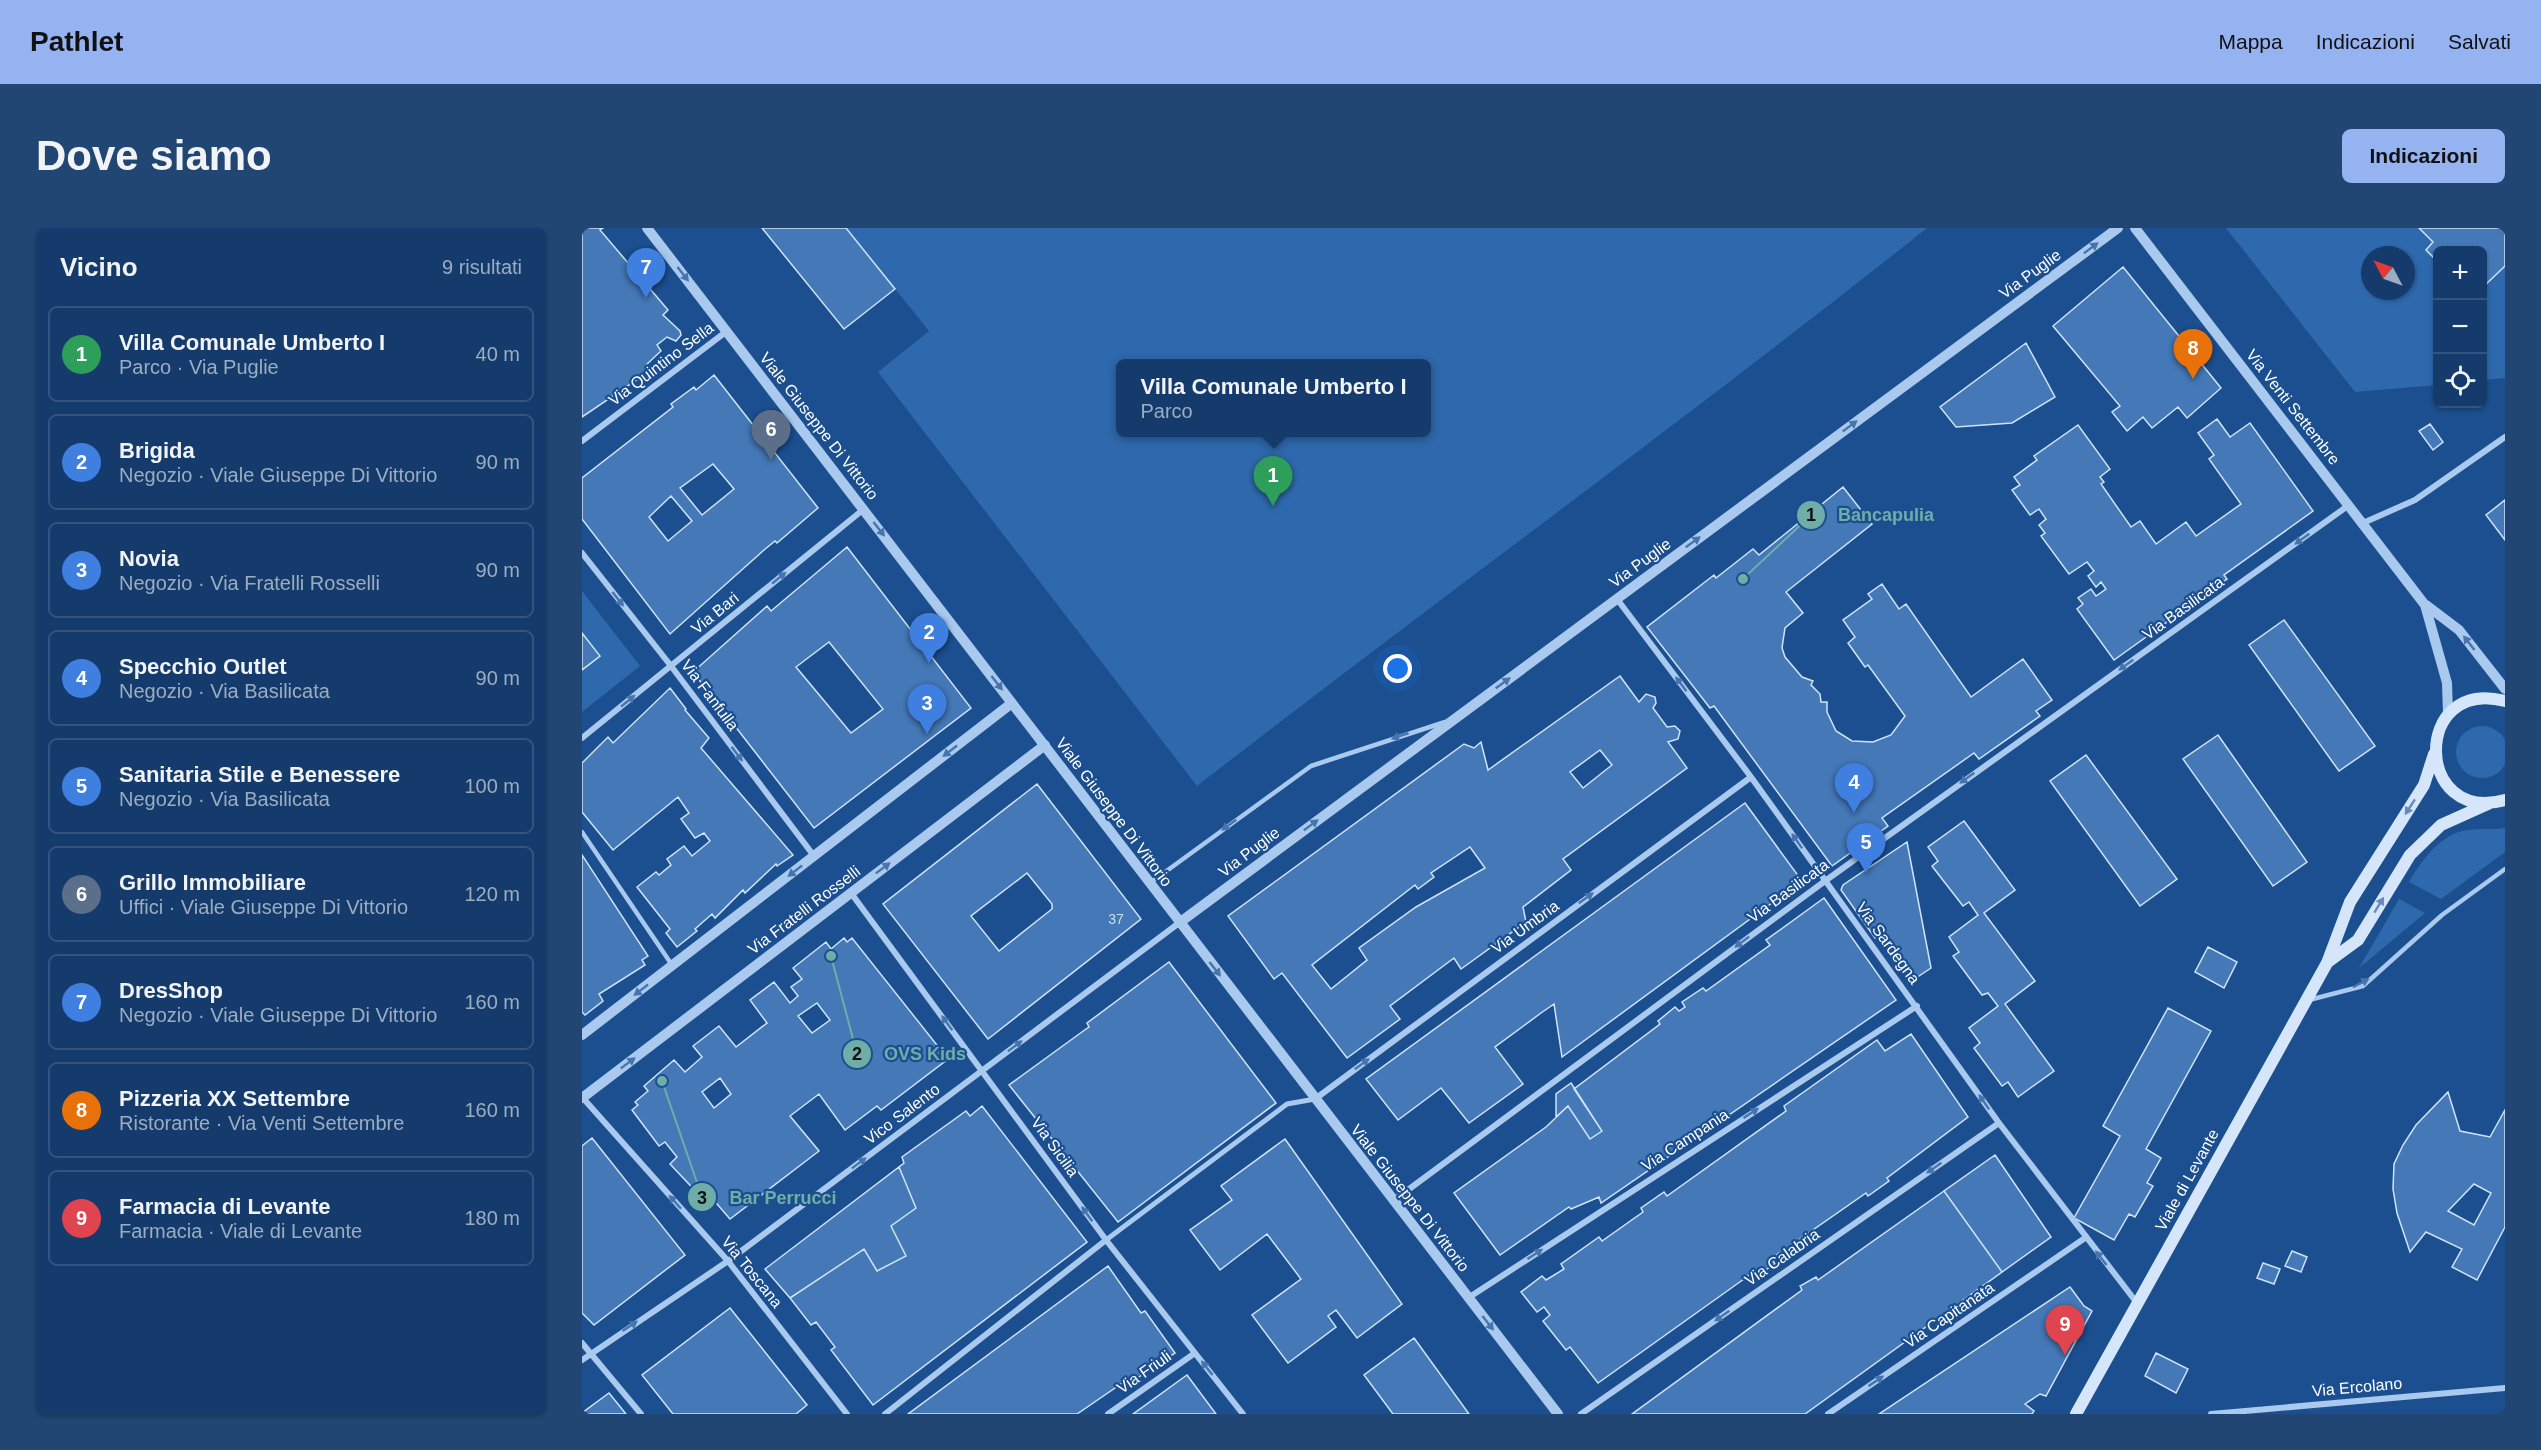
<!DOCTYPE html>
<html lang="it">
<meta charset="utf-8">
<style>
body{margin:0;font-family:Arial,sans-serif;background:#214673;color:#f1f3f6}
.controls{position:absolute;right:18px;top:18px;display:grid;overflow:hidden;border-radius:9px;box-shadow:0 2px 4px #0004}
.controls button{width:54px;height:54px;display:grid;place-items:center;padding:0;border:0;border-bottom:2px solid #33557e;background:#143b6b;color:#f1f3f6;font:30px sans-serif}
.compass{position:absolute;left:1779px;top:18px;width:54px;height:54px;border-radius:50%;background:#143b6b;box-shadow:0 2px 4px #0004;rotate:311deg}
.you{position:absolute;left:816px;top:441px;width:21px;height:21px;margin:-15px;border:4px solid #fff;border-radius:50%;background:#1a73e8;box-shadow:0 0 0 9px #1a73e833}
.badge{display:grid;place-items:center;width:39px;height:39px;border-radius:50%;background:#95b2f1;color:#fff;font-size:20px;font-weight:700}
.pin{position:absolute;translate:-50% -50px;filter:drop-shadow(0 2px 3px #0008)}
.pin::after{content:'';position:absolute;top:32px;width:21px;height:18px;background:inherit;clip-path:polygon(0 0,100% 0,50% 100%)}
.popup{position:absolute;left:534px;top:131px;width:315px;height:78px;box-sizing:border-box;display:grid;place-content:center;border-radius:9px;background:#143b6b;filter:drop-shadow(0 2px 4px #0005);font-size:20px;white-space:nowrap;color:#9dadc1}
.popup b{font-size:22px;color:#f1f3f6}
.popup::after{content:'';position:absolute;left:50%;top:100%;margin-left:-12px;border:12px solid transparent;border-top-color:#143b6b}
.list{margin:0;padding:0;list-style:none}
h2{display:flex;justify-content:space-between;align-items:center;height:78px;margin:0;padding:0 24px;font-size:26px}
h2 small{font-size:20px;font-weight:400;color:#9dadc1}
.list li{display:grid;grid-template-columns:39px 1fr auto;gap:18px;align-items:center;box-sizing:border-box;height:96px;margin:0 12px 12px;padding:0 12px;border:2px solid #33557e;border-radius:9px}
.list b{display:block;font-size:22px;white-space:nowrap}
.list p{margin:0;font-size:20px;white-space:nowrap;color:#9dadc1}
.list em{font-size:20px;font-style:normal;color:#9dadc1}
.icon{flex:none;width:33px;height:33px;fill:none;stroke:currentColor;stroke-width:2;stroke-linecap:round;stroke-linejoin:round}
.map{position:relative;flex:none;width:1923px;height:1186px;overflow:hidden;border-radius:9px}
header{display:flex;align-items:center;gap:36px;box-sizing:border-box;height:84px;padding:0 30px;background:#95b2f1;color:#111}
header strong{font-size:28px}
nav{display:flex;gap:33px;margin-inline-start:auto;font-size:21px}
.intro{display:flex;align-items:center;justify-content:space-between;box-sizing:border-box;height:144px;padding:0 36px}
h1{margin:0;font-size:42px}
.button{padding:15px 27px;border-radius:9px;background:#95b2f1;color:#111;font-size:21px;font-weight:700}
main{display:flex;gap:36px;padding:0 36px}
aside{flex:1;background:#143b6b;border-radius:9px;box-shadow:0 2px 4px #0004}
.map>svg:first-child{display:block}
.green{fill:#2e69ad;fill-rule:evenodd}
.building{fill:#4478b7;stroke:#cfe3fa;stroke-width:1.5;fill-rule:evenodd}
.lines{fill:none;stroke-linecap:round;stroke-linejoin:round}
.service{stroke:#a9c9ee;stroke-width:4.5}
.pedestrian{stroke:#a9c9ee;stroke-width:5}
.minor{stroke:#a9c9ee;stroke-width:6}
.tertiary{stroke:#a9c9ee;stroke-width:10}
.secondary{stroke:#d6e6fa;stroke-width:12}
.oneway{fill:#4674ac}
.oneway2{fill:#668bba}
.labels{text-anchor:middle;dominant-baseline:central;stroke-width:4.5;stroke-linejoin:round;paint-order:stroke}
.number-label{font-size:14px;fill:#d0dded}
.street-label{font-size:16px;fill:#fff;stroke:#1b4f8f}
.leader{fill:none;stroke:#6fada8;stroke-width:2}
.callout-dot{fill:#6fada8;stroke:#1b4f8f;stroke-width:2}
.mark-label{font-size:18px;text-anchor:middle;font-weight:bold;fill:#111}
.callout-label{font-size:18px;text-anchor:middle;font-weight:bold;fill:#6fada8;stroke:#1b4f8f;stroke-width:4.5;stroke-linejoin:round;paint-order:stroke}
</style>
<header>
<strong>Pathlet</strong>
<nav><a>Mappa</a><a>Indicazioni</a><a>Salvati</a></nav>
</header>
<div class="intro"><h1>Dove siamo</h1><a class="button">Indicazioni</a></div>
<main>
<aside>
<h2>Vicino<small>9 risultati</small></h2>
<ul class="list">
<li><span class="badge" style="background:#2e9e5b">1</span><div><b>Villa Comunale Umberto I</b><p>Parco · Via Puglie</p></div><em>40 m</em></li>
<li><span class="badge" style="background:#3f7fe0">2</span><div><b>Brigida</b><p>Negozio · Viale Giuseppe Di Vittorio</p></div><em>90 m</em></li>
<li><span class="badge" style="background:#3f7fe0">3</span><div><b>Novia</b><p>Negozio · Via Fratelli Rosselli</p></div><em>90 m</em></li>
<li><span class="badge" style="background:#3f7fe0">4</span><div><b>Specchio Outlet</b><p>Negozio · Via Basilicata</p></div><em>90 m</em></li>
<li><span class="badge" style="background:#3f7fe0">5</span><div><b>Sanitaria Stile e Benessere</b><p>Negozio · Via Basilicata</p></div><em>100 m</em></li>
<li><span class="badge" style="background:#5c6f8a">6</span><div><b>Grillo Immobiliare</b><p>Uffici · Viale Giuseppe Di Vittorio</p></div><em>120 m</em></li>
<li><span class="badge" style="background:#3f7fe0">7</span><div><b>DresShop</b><p>Negozio · Viale Giuseppe Di Vittorio</p></div><em>160 m</em></li>
<li><span class="badge" style="background:#e8710a">8</span><div><b>Pizzeria XX Settembre</b><p>Ristorante · Via Venti Settembre</p></div><em>160 m</em></li>
<li><span class="badge" style="background:#e0444e">9</span><div><b>Farmacia di Levante</b><p>Farmacia · Viale di Levante</p></div><em>180 m</em></li>
</ul>
</aside>
<div class="map">
<svg width="1923" height="1186" viewBox="0 0 1923 1186">
<rect width="100%" height="100%" fill="#1b4f8f"/>
<path class="green" d="M264,0H1345C1105,191 857,370 615,558L296,144L347,103ZM538,136H844V204H538Z
M1644,0H1923V150L1901,152L1900,22H1856L1855,157L1773,164ZM1788,27H1824V63H1788Z
M0,363L58,438L0,484V442L18,428L0,405Z
M1874 524a26 26 0 1 1 52 0a26 26 0 1 1-52 0Z
M1923,600V624L1859,671L1827,654C1840,632 1858,606 1885,602C1898,600 1911,602 1923,600Z
M1817,671L1843,685L1777,740Z"/>
<path class="building" d="M0,0H21L18,2L86,82L81,87L98,103L99,107L94,113L85,109L75,117L79,123L65,136L69,142L0,189Z
M180,0H264L313,61L262,101Z
M1837,0H1923V38L1900,60V22H1856V34L1844,22L1851,14Z
M1541,39L1639,160L1605,190L1596,179L1570,200L1561,189L1545,203L1530,184L1538,178L1471,98Z
M1444,115L1473,169L1430,195L1374,199L1358,179Z
M132,147L236,280L195,315L193,313L182,322L88,406L0,291V250L91,179L89,176L112,159L114,162ZM131,236L152,261L120,287L98,260ZM89,268L110,293L86,313L67,289Z
M1635,191L1648,209L1668,195L1731,283L1642,347L1645,351L1532,432L1495,381L1501,376L1496,370L1509,361L1514,368L1524,361L1519,354L1514,359L1506,348L1512,343L1505,334L1487,346L1459,308L1463,305L1457,297L1464,291L1457,281L1448,287L1430,262L1438,257L1432,249L1455,232L1452,228L1496,197L1528,241L1518,249L1522,254L1519,256L1549,299L1558,293L1574,316L1604,294L1614,308L1659,276L1627,231L1632,227L1616,205Z
M1848,196L1861,214L1851,222L1837,203Z
M1261,259L1290,296L1204,364L1221,385L1203,400L1200,420L1203,429L1220,449L1231,453L1229,457L1238,466L1239,474H1245V484L1254,503L1270,513L1291,514L1309,507L1323,488L1286,437L1283,439L1266,415L1273,409L1261,392L1290,371L1286,366L1300,356L1317,381L1324,376L1389,469L1441,431L1470,472L1454,483L1458,488L1397,531L1392,525L1300,590L1306,598L1250,638L1132,478L1128,480L1065,399L1132,347L1134,350L1171,321L1177,327Z
M1923,272V312L1904,287Z
M265,319L389,480L232,600L111,444L185,378L189,383ZM247,414L301,481L269,505L214,439Z
M1702,392L1793,518L1757,543L1667,417Z
M0,405L18,428L0,442Z
M1038,448L1057,474L1064,466L1073,469L1074,475L1071,480L1085,499L1093,498L1098,503L1096,511L1086,514L1105,540L981,631L989,642L941,679L944,694L879,741L872,730L808,778L818,791L765,830L700,745L692,751L646,688L882,516L892,520L899,514L906,542ZM1018,522L1030,537L1001,560L988,544ZM888,619L903,640L834,679L777,720L785,732L749,761L730,737L833,657L836,661L852,649L849,645Z
M88,460L104,481L103,482L127,510L119,520L211,627L195,638L194,636L163,665L161,662L133,690L130,686L113,701L115,703L95,719L84,705L88,701L55,659L74,644L77,647L89,637L85,631L102,618L110,628L128,613L122,605L113,610L99,591L107,585L96,569L31,622L0,584V535L26,509L31,515Z
M1636,507L1725,634L1691,658L1601,531Z
M1504,527L1595,651L1558,678L1468,553Z
M455,556L559,691L406,811L301,676ZM445,645L470,676V681L417,723L389,688Z
M1163,575L1220,653L980,829L972,776L959,785L913,819L941,856L887,895L859,860L816,892L784,851Z
M1382,593L1433,662L1402,685L1453,753L1423,776L1472,843L1436,869L1426,854L1420,858L1392,820L1398,815L1387,800L1416,778L1406,765L1400,767L1371,728L1377,724L1367,709L1396,687L1387,674L1381,678L1350,638L1356,633L1346,619Z
M1325,614L1349,740L1331,752L1299,706L1293,710L1259,662L1261,657Z
M0,627L66,728L60,732L63,737L17,766L21,773L3,787L0,784Z
M1242,670L1314,772L1019,975L1017,969L989,981L987,979L918,1027L872,965L964,899L986,878L1008,911L1020,903L992,861L1078,796L1076,793L1093,779L1097,783L1103,779L1100,774L1121,760L1124,763L1188,717L1184,712Z
M262,710L265,714L270,710L366,831L299,882L295,878L263,902L237,866L208,888L237,923L148,991L129,969L123,973L88,936L95,929L83,914L77,918L50,882L56,877L53,874L66,863L62,858L92,832L103,844L120,829L111,818L137,798L154,819L185,795L168,772L192,754L208,775L216,768L209,759L220,751L211,740L244,714L249,721ZM235,775L248,792L230,805L216,788ZM138,850L149,866L132,880L120,864Z
M1626,719L1655,734L1642,760L1613,744Z
M587,734L694,875L536,994L427,857L504,801L507,799L505,795Z
M1586,780L1629,803L1564,921L1579,930L1565,955L1571,958L1553,989L1547,986L1532,1012L1492,990L1538,908L1521,898Z
M1329,806L1386,889L1305,950L1307,953L1286,968L1284,965L1218,1011L1221,1016L1200,1030L1197,1025L1190,1031L1193,1036L1171,1050L1169,1046L1016,1155L988,1119L984,1122L961,1093L968,1087L962,1079L955,1084L939,1064L960,1048L964,1052L982,1041L979,1036L1017,1009L1020,1013L1061,984L1059,980L1082,964L1085,968L1204,883L1202,878L1295,812L1303,823Z
M989,855L1020,903L1008,911L986,878L974,889V866Z
M1866,864L1878,903L1908,909L1923,882V999L1895,1052L1870,1039L1880,1021L1844,1004L1828,1024L1815,985L1811,961L1812,936L1821,917L1834,897ZM1892,956L1909,965L1892,997L1866,983Z
M400,878L505,1014L291,1177L249,1122L253,1119L234,1094L229,1097L208,1070L282,1021L295,1043L324,1028L309,998L334,980L317,939L322,935L320,929L384,883L388,888Z
M10,910L103,1027L12,1097L0,1085V918Z
M703,911L820,1076L775,1110L754,1082L746,1088L754,1099L706,1135L670,1087L719,1051L685,1006L638,1042L608,1002L650,972L639,958Z
M1413,927L1469,1009L1420,1044L1362,963Z
M317,939L334,980L309,998L324,1028L295,1043L282,1021L208,1070L183,1041Z
M1362,963L1420,1044L1223,1186H1050L1220,1062L1218,1058L1234,1049L1236,1052Z
M1710,1023L1725,1029L1719,1044L1703,1038Z
M1681,1035L1698,1041L1692,1056L1675,1050Z
M526,1038L559,1085L563,1083L593,1125L554,1151L552,1147L495,1186H326Z
M1488,1059L1502,1078L1510,1083L1464,1168L1458,1166L1443,1176L1452,1183L1450,1186H1297Z
M148,1080L225,1177L214,1186H91L60,1147Z
M832,1110L887,1186H811L782,1147Z
M1574,1125L1606,1141L1594,1165L1563,1148Z
M605,1147L634,1186H551Z
M27,1165L44,1186H0V1185Z"/>
<g class="lines">
<path class="service" d="M0,604L90,737
M568,655L729,538L863,494
M1727,772L1781,758L1860,687L1923,641"/>
<path class="pedestrian" d="M524,1012L705,876L733,871"/>
<path class="minor" d="M0,213L145,103
M1781,295L1833,272L1923,209
M0,325L89,438L232,628
M1035,371L1169,549L1417,895L1555,1075
M0,510L282,281
M269,665L524,1012L661,1186
M0,869L146,1033L265,1186
M733,871L1169,549
M811,973L1243,653L1767,277
M886,1070L1335,778
M0,1115L59,1186
M0,1132L146,1033L597,695
M303,1186L524,1012
M526,1186L613,1125
M999,1186L1417,895
M1246,1186L1503,1010
M1629,1186L1923,1160"/>
<path class="tertiary" d="M65,0L976,1186
M1553,0L1843,377L1865,455L1866,486
M1844,377L1877,402L1923,461
M597,695L1536,0
M0,807L430,475
M0,870L463,517"/>
<path class="secondary" d="M1923,473C1830,449 1832,597 1923,572
M1746,734L1776,712L1828,627L1859,597L1908,575
M1494,1186L1745,735L1768,674L1842,557L1852,526"/>
</g>
<defs><path id="oneway-solid" d="M-6-.8H1V-3.2L6.5 0L1 3.2V.8H-6Z" transform="scale(1.5)"/></defs>
<g class="oneway">
<use href="#oneway-solid" transform="translate(1509 20) rotate(-37)"/>
<use href="#oneway-solid" transform="translate(101 46) rotate(52)"/>
<use href="#oneway-solid" transform="translate(1268 198) rotate(-37)"/>
<use href="#oneway-solid" transform="translate(297 301) rotate(52)"/>
<use href="#oneway-solid" transform="translate(1720 311) rotate(144)"/>
<use href="#oneway-solid" transform="translate(1111 314) rotate(-36)"/>
<use href="#oneway-solid" transform="translate(197 350) rotate(-39)"/>
<use href="#oneway-solid" transform="translate(36 371) rotate(52)"/>
<use href="#oneway-solid" transform="translate(1887 415) rotate(-128)"/>
<use href="#oneway-solid" transform="translate(1544 437) rotate(144)"/>
<use href="#oneway-solid" transform="translate(415 455) rotate(52)"/>
<use href="#oneway-solid" transform="translate(921 455) rotate(-36)"/>
<use href="#oneway-solid" transform="translate(1099 456) rotate(-127)"/>
<use href="#oneway-solid" transform="translate(46 473) rotate(-39)"/>
<use href="#oneway-solid" transform="translate(818 508) rotate(161)"/>
<use href="#oneway-solid" transform="translate(368 523) rotate(142)"/>
<use href="#oneway-solid" transform="translate(155 526) rotate(53)"/>
<use href="#oneway-solid" transform="translate(1385 550) rotate(144)"/>
<use href="#oneway-solid" transform="translate(647 597) rotate(144)"/>
<use href="#oneway-solid" transform="translate(729 597) rotate(-37)"/>
<use href="#oneway-solid" transform="translate(1215 613) rotate(-125)"/>
<use href="#oneway-solid" transform="translate(301 640) rotate(-37)"/>
<use href="#oneway-solid" transform="translate(213 643) rotate(142)"/>
<use href="#oneway-solid" transform="translate(1004 670) rotate(-36)"/>
<use href="#oneway-solid" transform="translate(1160 714) rotate(143)"/>
<use href="#oneway-solid" transform="translate(633 741) rotate(52)"/>
<use href="#oneway-solid" transform="translate(1779 755) rotate(-28)"/>
<use href="#oneway-solid" transform="translate(59 762) rotate(142)"/>
<use href="#oneway-solid" transform="translate(365 795) rotate(-126)"/>
<use href="#oneway-solid" transform="translate(433 818) rotate(-37)"/>
<use href="#oneway-solid" transform="translate(46 835) rotate(-37)"/>
<use href="#oneway-solid" transform="translate(780 836) rotate(-36)"/>
<use href="#oneway-solid" transform="translate(1402 874) rotate(-125)"/>
<use href="#oneway-solid" transform="translate(1169 885) rotate(-33)"/>
<use href="#oneway-solid" transform="translate(277 935) rotate(-37)"/>
<use href="#oneway-solid" transform="translate(1352 940) rotate(145)"/>
<use href="#oneway-solid" transform="translate(93 974) rotate(-132)"/>
<use href="#oneway-solid" transform="translate(505 986) rotate(-126)"/>
<use href="#oneway-solid" transform="translate(953 1026) rotate(-33)"/>
<use href="#oneway-solid" transform="translate(1519 1030) rotate(-128)"/>
<use href="#oneway-solid" transform="translate(1140 1088) rotate(145)"/>
<use href="#oneway-solid" transform="translate(906 1095) rotate(52)"/>
<use href="#oneway-solid" transform="translate(48 1098) rotate(-34)"/>
<use href="#oneway-solid" transform="translate(625 1140) rotate(-128)"/>
<use href="#oneway-solid" transform="translate(1294 1153) rotate(-34)"/>
</g>
<g class="oneway2">
<use href="#oneway-solid" transform="translate(1828 579) rotate(123)"/>
<use href="#oneway-solid" transform="translate(1797 677) rotate(-59)"/>
</g>
<g class="labels">
<g class="number-label">
<text x="534" y="691">37</text>
</g>
<g class="street-label">
<text transform="translate(1448 46) rotate(-36)">Via Puglie</text>
<text transform="translate(79 136) rotate(-37)">Via Quintino Sella</text>
<text transform="translate(1711 179) rotate(52)">Via Venti Settembre</text>
<text transform="translate(237 198) rotate(52)">Viale Giuseppe Di Vittorio</text>
<text transform="translate(1058 335) rotate(-36)">Via Puglie</text>
<text transform="translate(1601 380) rotate(-36)">Via Basilicata</text>
<text transform="translate(133 385) rotate(-39)">Via Bari</text>
<text transform="translate(128 467) rotate(53)">Via Fanfulla</text>
<text transform="translate(532 584) rotate(53)">Viale Giuseppe Di Vittorio</text>
<text transform="translate(667 624) rotate(-37)">Via Puglie</text>
<text transform="translate(1206 663) rotate(-36)">Via Basilicata</text>
<text transform="translate(222 682) rotate(-37)">Via Fratelli Rosselli</text>
<text transform="translate(943 699) rotate(-36)">Via Umbria</text>
<text transform="translate(1306 715) rotate(54)">Via Sardegna</text>
<text transform="translate(320 886) rotate(-37)">Vico Salento</text>
<text transform="translate(1103 912) rotate(-33)">Via Campania</text>
<text transform="translate(473 919) rotate(54)">Via Sicilia</text>
<text transform="translate(1605 952) rotate(-61)">Viale di Levante</text>
<text transform="translate(828 970) rotate(52)">Viale Giuseppe Di Vittorio</text>
<text transform="translate(1200 1029) rotate(-35)">Via Calabria</text>
<text transform="translate(170 1044) rotate(51)">Via Toscana</text>
<text transform="translate(1367 1087) rotate(-34)">Via Capitanata</text>
<text transform="translate(562 1144) rotate(-35)">Via Friuli</text>
<text transform="translate(1775 1159) rotate(-5)">Via Ercolano</text>
</g>
</g>
<path class="leader" d="M1161 351L1229 287M249 728L275 826M80 853L120 969"/>
<g class="callout-dot">
<circle cx="1161" cy="351" r="6"/>
<circle cx="249" cy="728" r="6"/>
<circle cx="80" cy="853" r="6"/>
<circle cx="1229" cy="287" r="15"/>
<circle cx="275" cy="826" r="15"/>
<circle cx="120" cy="969" r="15"/>
</g>
<g class="mark-label">
<text x="1229" y="293">1</text>
<text x="275" y="832">2</text>
<text x="120" y="976">3</text>
</g>
<g class="callout-label">
<text x="1304" y="293">Bancapulia</text>
<text x="343" y="832">OVS Kids</text>
<text x="201" y="976">Bar Perrucci</text>
</g>
</svg>
<div class="controls">
<button>+</button>
<button>−</button>
<button><svg class="icon" aria-label="locate" viewBox="0 0 24 24"><circle cx="12" cy="12" r="6"/><path d="M12 2v4M12 18v4M2 12h4M18 12h4"/></svg></button>
</div>
<svg class="compass" viewBox="-18 -18 36 36"><path d="M0-13l5 13h-10z" fill="#e53935"/><path d="M0 13l5-13h-10z" fill="#9dadc1"/></svg>
<div class="you"></div>
<div class="pin badge" style="left:691px;top:278px;background:#2e9e5b">1</div>
<div class="popup"><b>Villa Comunale Umberto I</b>Parco</div>
<div class="pin badge" style="left:347px;top:435px;background:#3f7fe0">2</div>
<div class="pin badge" style="left:345px;top:506px;background:#3f7fe0">3</div>
<div class="pin badge" style="left:1272px;top:585px;background:#3f7fe0">4</div>
<div class="pin badge" style="left:1284px;top:645px;background:#3f7fe0">5</div>
<div class="pin badge" style="left:189px;top:232px;background:#5c6f8a">6</div>
<div class="pin badge" style="left:64px;top:70px;background:#3f7fe0">7</div>
<div class="pin badge" style="left:1611px;top:151px;background:#e8710a">8</div>
<div class="pin badge" style="left:1483px;top:1127px;background:#e0444e">9</div>
</div>
</main>
